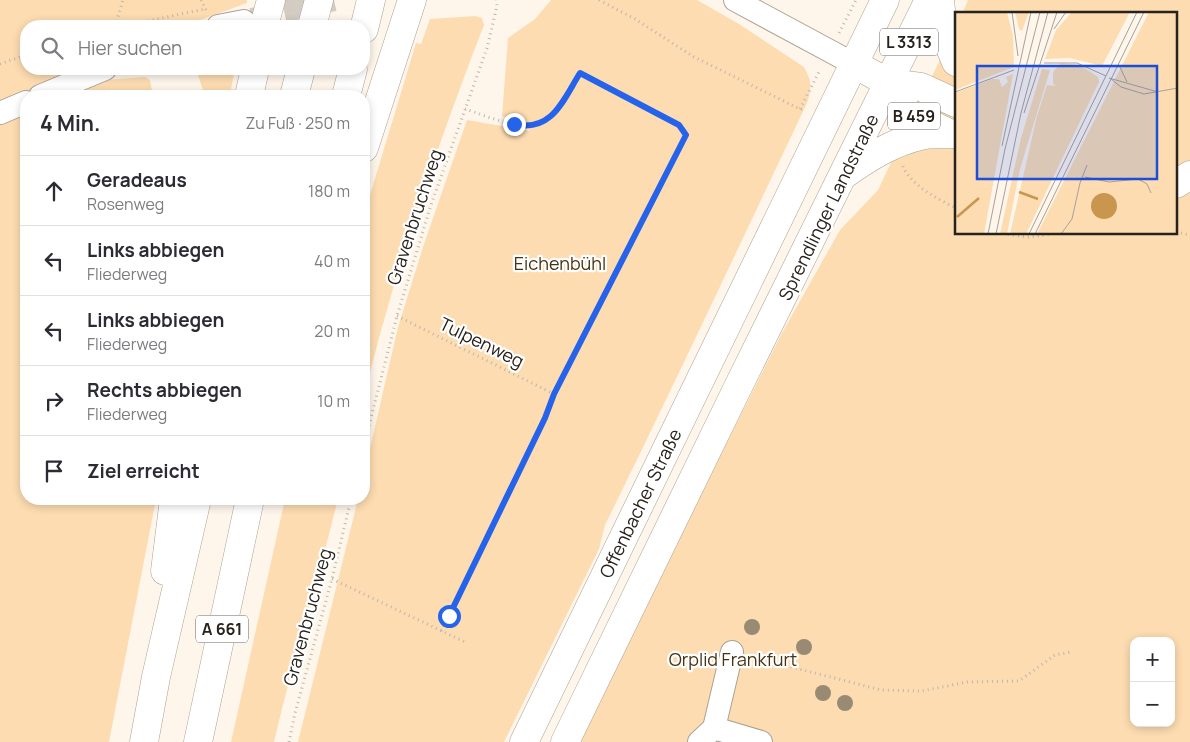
<!DOCTYPE html>
<html lang="de">
<meta charset="utf-8">
<style>
body{margin:0;font-family:Manrope,sans-serif;background:#f7f7f7;color:#2b2b33}
.controls{position:absolute;right:15px;bottom:15px;display:grid;overflow:hidden;border-radius:10px;box-shadow:0 2px 8px #0003}
.controls button{width:45px;height:45px;display:grid;place-items:center;padding:0;border:0;border-bottom:1px solid #e1e1e2;background:#fff;color:#2b2b33;font:25px sans-serif}
.stop{position:absolute;width:15px;height:15px;margin:-11px;border:4px solid #2563eb;border-radius:50%;background:#fff}
.stop.end{background:#2563eb;border-color:#fff;box-shadow:0 1px 5px #0008}
.list{margin:0;padding:0;list-style:none}
h2{display:flex;justify-content:space-between;align-items:center;height:65px;margin:0;padding:0 20px;font-size:21px}
h2 small{font-size:16px;font-weight:400;color:#7c7c81}
.list li{display:grid;grid-template-columns:32px 1fr auto;gap:15px;align-items:center;box-sizing:border-box;height:70px;padding:0 20px;border-top:1px solid #e1e1e2}
.list b{display:block;font-size:19px;white-space:nowrap}
.list p{margin:0;font-size:16px;white-space:nowrap;color:#7c7c81}
.list em{font-size:16px;font-style:normal;color:#7c7c81}
.icon{flex:none;width:28px;height:28px;fill:none;stroke:currentColor;stroke-width:2;stroke-linecap:round;stroke-linejoin:round}
.map{position:relative;flex:none;width:1190px;height:742px;overflow:hidden}
.search{position:absolute;background:#fff;box-shadow:0 2px 8px #0003;left:20px;top:20px;width:350px;height:55px;display:flex;align-items:center;gap:12px;box-sizing:border-box;padding:0 18px;border-radius:20px;color:#7c7c81;font-size:19px}
.panel{position:absolute;background:#fff;box-shadow:0 2px 8px #0003;left:20px;top:90px;width:350px;height:415px;border-radius:20px}
.map>svg:first-child{display:block}
.green{fill:#fddcb1;fill-rule:evenodd}
.lines{fill:none;stroke-linecap:round;stroke-linejoin:round}
.minor-tunnel{stroke:#d3ccc2;stroke-width:22;stroke-dasharray:22 11;stroke-linecap:butt}
.minor-casing{stroke:#ada191;stroke-width:24}
.major-casing{stroke:#ada191;stroke-width:29}
.highway-casing{stroke:#ada191;stroke-width:29}
.path{stroke:#bdb6ad;stroke-width:3;stroke-dasharray:1 4;stroke-linecap:butt}
.minor{stroke:#fff;stroke-width:22}
.major{stroke:#fff;stroke-width:28}
.highway{stroke:#fff;stroke-width:28}
.tree{fill:#998a74}
.route{stroke:#2563eb;stroke-width:6}
.labels{text-anchor:middle;dominant-baseline:central;stroke-width:4.5;stroke-linejoin:round;paint-order:stroke}
.shield{fill:#fff;stroke:#686460;stroke-width:1}
.shield-label{font-size:16px;font-weight:bold;fill:#27221c}
.street-label{font-size:18px;fill:#27221c;stroke:#fff}
.park-label{font-size:18px;fill:#473213;stroke:#fff}
.inset-river{fill:none;stroke:#c9964f;stroke-width:2.5}
.inset-road{fill:none;stroke:#a8a198;stroke-width:1}
.view{fill:#1d4ed8;fill-opacity:0.15;stroke:#1d4ed8;stroke-width:2.5}
.inset-edge{fill:none;stroke:#27221c;stroke-width:2.5}
</style>
<div class="map">
<svg width="1190" height="742" viewBox="0 0 1190 742">
<rect width="100%" height="100%" fill="#fef6eb"/>
<path class="green" d="M0,0H247V3L184,26H26V69H80L0,103Z
M551,0H697L739,24L804,67C812,82 812,87 807,103C740,244 674,385 605,525L599,549L504,742H298L358,499H364V474L398,327L424,244L467,120L530,131L524,122H519L502,116L508,38L535,19Z
M968,0H1190V742H581L667,561L782,333L840,230L878,190L956,26V234H1176V14H962ZM1134,641H1171V723H1134Z
M475,16L482,18L484,25C437,146 395,270 364,396V215L416,43L421,44L430,19Z
M196,69H235L231,89L236,90L234,96H205Z
M145,77L150,80L153,96H64L104,80Z
M26,112V499H156L109,742H0V123Z
M285,499H338C318,580 293,660 274,742H231Z"/>
<g class="lines">
<path class="minor-tunnel" d="M252,19L334,0"/>
<defs>
<path id="minor" d="M735,0L854,64
M218,26L244,21
M40,96L105,69
M0,113L26,102
M714,728L761,742
M699,742L714,728L732,652"/>
<path id="major" d="M940,0C941,22 947,43 956,62
M854,64L889,83L921,87L956,103
M889,83L908,113L949,133
M845,174C868,158 893,142 920,136C930,133 942,135 952,134
M1176,184L1190,175
M524,742L885,0
M565,742L738,387L929,0"/>
<path id="highway" d="M264,26L271,0
M312,26L319,0
M364,29L371,0
M249,96L255,69
M294,96L301,69
M346,96L353,69
M364,148L412,0
M165,571L174,499
M144,742L156,677L197,499
M198,742L250,499"/>
</defs>
<use href="#minor" class="minor-casing"/>
<use href="#major" class="major-casing"/>
<use href="#highway" class="highway-casing"/>
<path class="path" d="M201,0L206,10
M599,0L635,19L694,57L800,109L805,110
M138,23L205,9
M115,26L123,0
M119,26L138,23L141,26
M839,33L856,0
M0,64L26,55
M800,109L820,70
M903,166C911,186 938,199 956,208
M1176,232L1190,235
M1008,234C1024,238 1035,237 1051,234
M397,316L554,394
M364,445L397,316L431,205L487,48L497,6L496,0
M332,579L465,642
M441,631L545,418L554,394L686,135L679,125L580,73C573,84 559,110 550,118C531,137 488,116 465,109
M752,657L881,690L922,691L967,682L1019,681L1055,655L1071,652
M289,742L295,713L332,579L351,499"/>
<use href="#minor" class="minor"/>
<use href="#major" class="major"/>
<use href="#highway" class="highway"/>
</g>
<g class="tree">
<circle cx="752" cy="627" r="8"/>
<circle cx="804" cy="647" r="8"/>
<circle cx="823" cy="693" r="8"/>
<circle cx="845" cy="703" r="8"/>
</g>
<g class="lines">
<path class="route" d="M449,616L545,418L554,394L686,135L679,125L580,73C563,100 552,133 514,124"/>
</g>
<g class="labels">
<g class="shield">
<rect x="880" y="28.5" width="58" height="27" rx="4"/>
<rect x="888" y="102.5" width="52" height="27" rx="4"/>
<rect x="196" y="615.5" width="52" height="27" rx="4"/>
</g>
<g class="shield-label">
<text x="909" y="42">L 3313</text>
<text x="914" y="116">B 459</text>
<text x="222" y="629">A 661</text>
</g>
<g class="street-label">
<text transform="translate(828 207) rotate(-64)">Sprendlinger Landstraße</text>
<text transform="translate(414 217) rotate(-72)">Gravenbruchweg</text>
<text transform="translate(482 342) rotate(26)">Tulpenweg</text>
<text transform="translate(640 503) rotate(-64)">Offenbacher Straße</text>
<text transform="translate(307 617) rotate(-75)">Gravenbruchweg</text>
</g>
<g class="park-label">
<text x="560" y="263">Eichenbühl</text>
<text x="733" y="659">Orplid Frankfurt</text>
</g>
</g>
<g transform="translate(955 12)">
<rect width="222" height="222" fill="#fef6eb"/>
<path d="M0,0H52L58,24L59,55L0,78ZM60,0H74L67,19L64,17ZM117,0H175L147,54L115,46L90,47L101,18ZM194,0H222V222H82ZM106,51L125,53L143,65L144,70L71,222H55L82,104L92,73L101,74L98,72V60ZM87,57L95,58L65,157L52,222H45L66,126ZM58,62L29,222H0V81L37,67H44L47,75L53,70L51,65Z" fill="#fddcb1"/>
<path d="M136 194a13 13 0 1 1 26 0a13 13 0 1 1-26 0Z" fill="#c9964f"/>
<path class="inset-river" d="M64,180L83,187M2,205L24,186"/>
<path class="inset-road" d="M57,0L63,44M99,17L111,0M89,51H122L151,64M164,53L172,70M154,66L203,80M156,67L166,75L189,82L223,76M0,80L59,58M69,101L102,0M47,134L76,0M130,165L154,170L183,167L192,172L196,181M33,222L50,137L85,0M41,222L66,101L93,0M74,222L182,0M80,222L189,0M106,222L117,207L125,171L132,153"/>
<path class="view" d="M22,54H202V167H22Z"/>
<rect width="222" height="222" class="inset-edge"/>
</g>
</svg>
<div class="controls">
<button>+</button>
<button>−</button>
</div>
<div class="stop" style="left:449px;top:616px"></div>
<div class="stop end" style="left:514px;top:124px"></div>
<div class="search"><svg class="icon" aria-label="search" viewBox="0 0 24 24"><circle cx="10" cy="10" r="6"/><path d="M15 15l6 6"/></svg>Hier suchen</div>
<section class="panel">
<h2>4 Min.<small>Zu Fuß · 250 m</small></h2>
<ul class="list">
<li><svg class="icon" aria-label="ahead" viewBox="0 0 24 24"><path d="M12 20V5M6 11l6-6 6 6"/></svg><div><b>Geradeaus</b><p>Rosenweg</p></div><em>180 m</em></li>
<li><svg class="icon" aria-label="left" viewBox="0 0 24 24"><path d="M17 20v-9H6M10 6l-5 5 5 5"/></svg><div><b>Links abbiegen</b><p>Fliederweg</p></div><em>40 m</em></li>
<li><svg class="icon" aria-label="left" viewBox="0 0 24 24"><path d="M17 20v-9H6M10 6l-5 5 5 5"/></svg><div><b>Links abbiegen</b><p>Fliederweg</p></div><em>20 m</em></li>
<li><svg class="icon" aria-label="right" viewBox="0 0 24 24"><path d="M7 20v-9h11M14 6l5 5-5 5"/></svg><div><b>Rechts abbiegen</b><p>Fliederweg</p></div><em>10 m</em></li>
<li><svg class="icon" aria-label="arrive" viewBox="0 0 24 24"><path d="M6 21V4h12l-3 4 3 4H6"/></svg><div><b>Ziel erreicht</b></div></li>
</ul>
</section>
</div>
